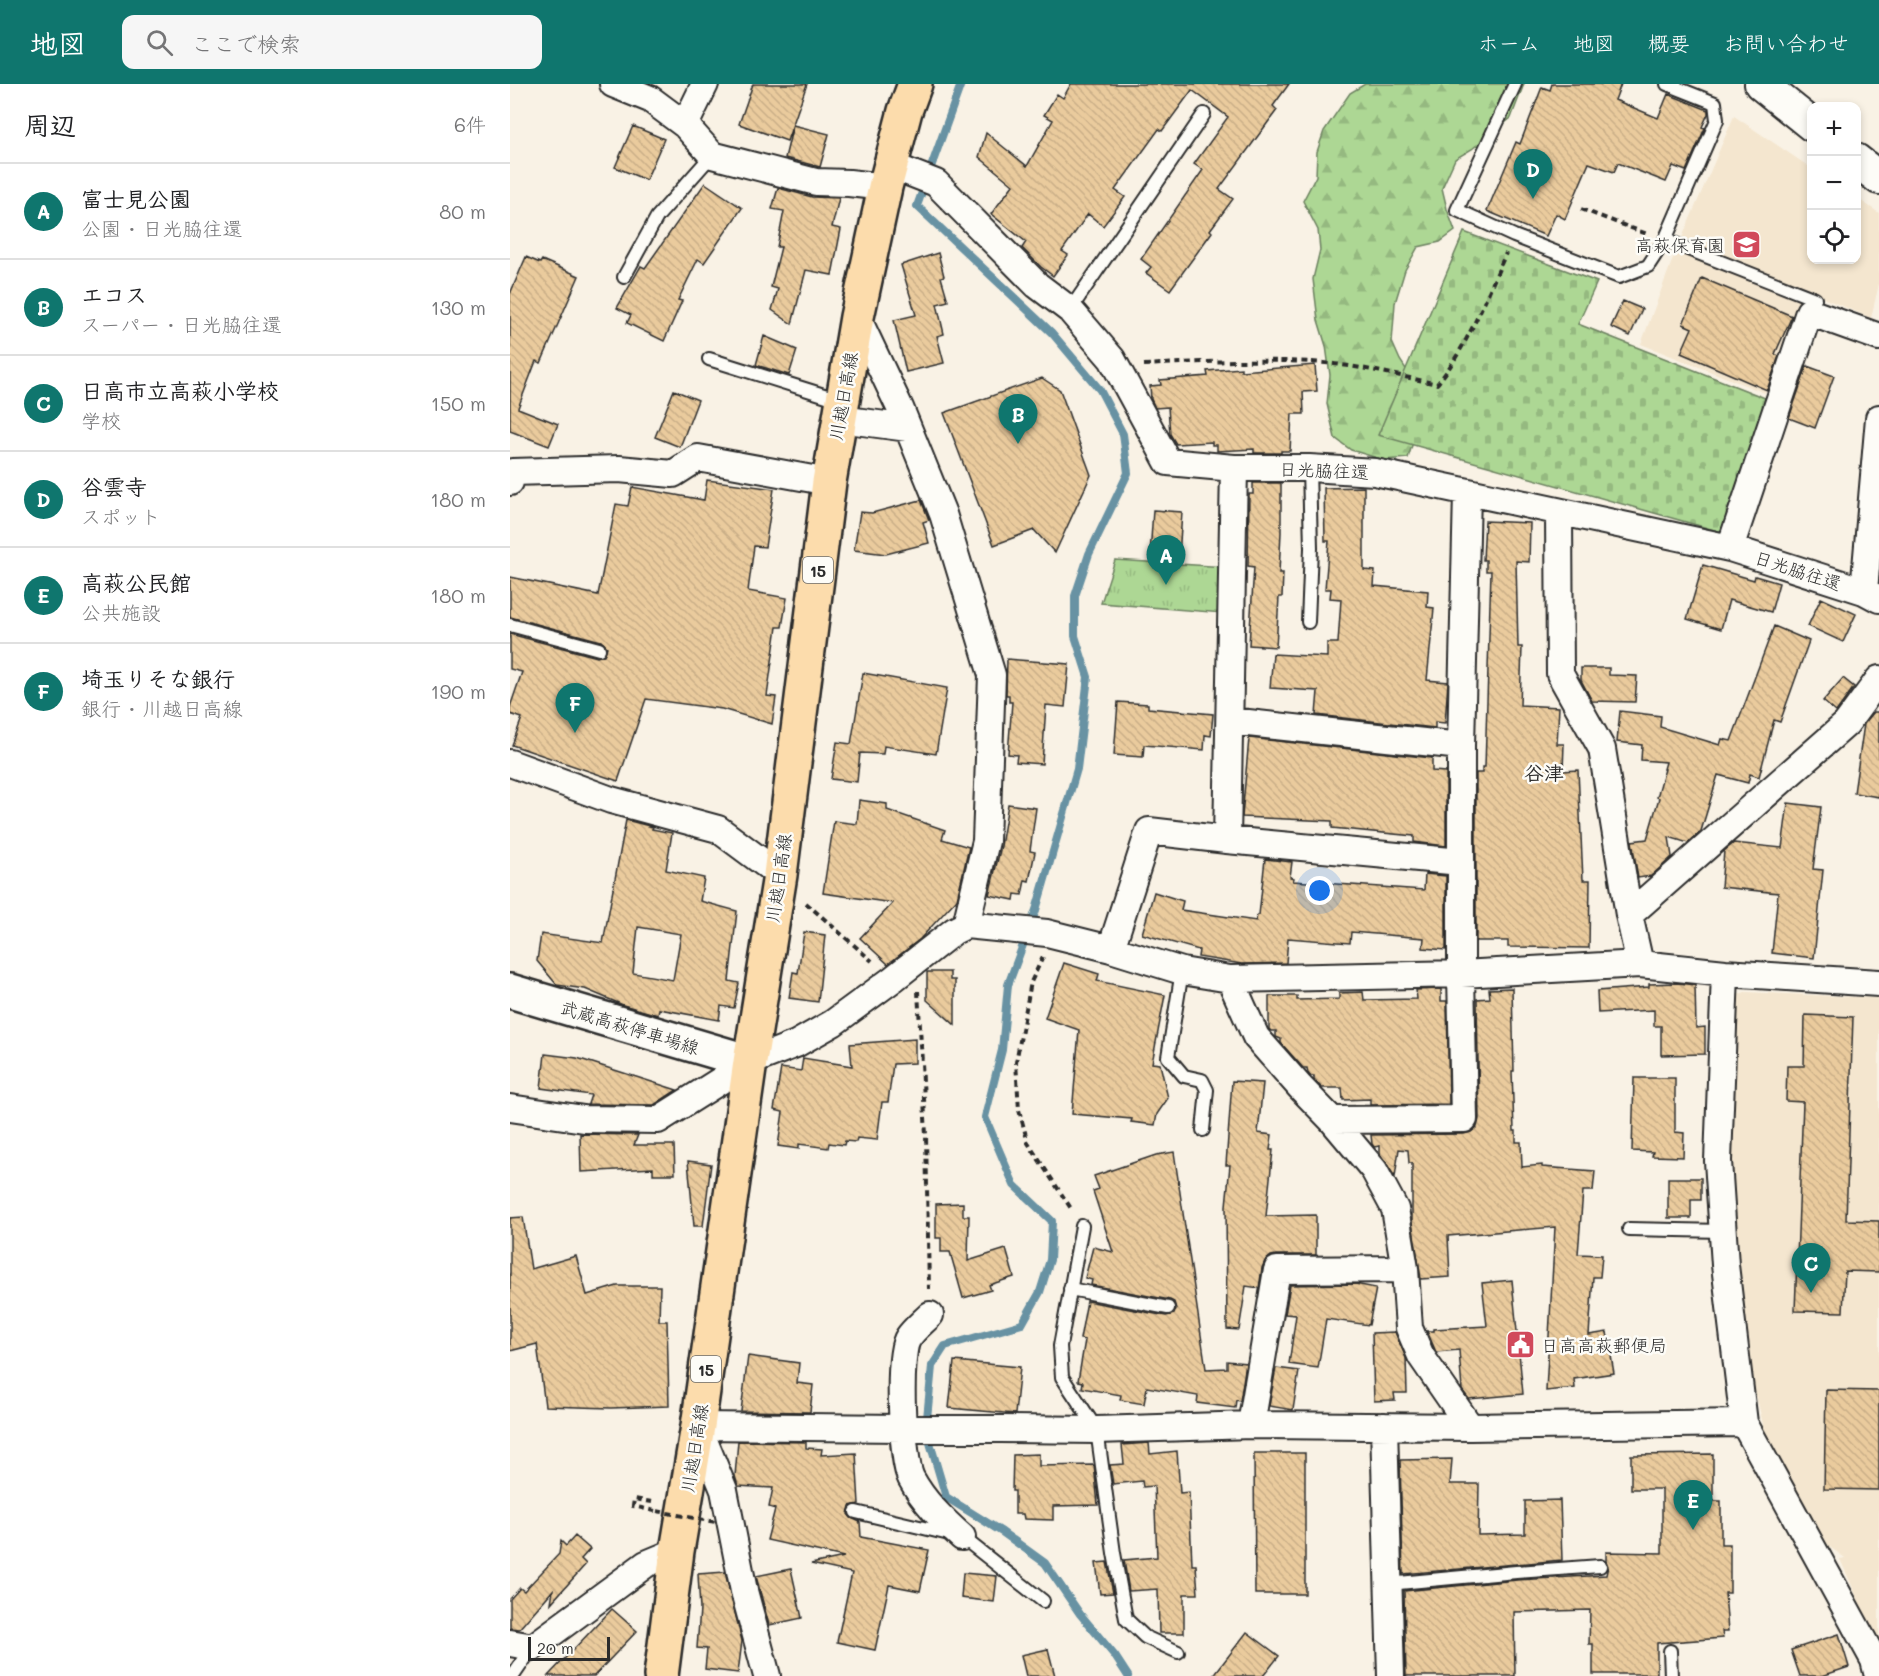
<!DOCTYPE html>
<html lang="ja">
<meta charset="utf-8">
<style>
body{margin:0;font-family:Mali,"Klee One",sans-serif;background:#f6f6f6;color:#202124}
.controls{position:absolute;right:18px;top:18px;display:grid;overflow:hidden;border-radius:12px;box-shadow:0 3px 9px #0003}
.controls button{width:54px;height:54px;display:grid;place-items:center;padding:0;border:0;border-bottom:2px solid #e0e0e0;background:#fff;color:#202124;font:30px sans-serif}
.scale{position:absolute;left:18px;bottom:15px;width:82px;box-sizing:border-box;padding-left:6px;border:3px solid #2b2b2b;border-top:0;font-size:16px;line-height:21px;white-space:nowrap;color:#2b2b2b;-webkit-text-stroke:4px #fdfcf7;paint-order:stroke}
.you{position:absolute;left:810px;top:807px;width:21px;height:21px;margin:-15px;border:4px solid #fff;border-radius:50%;background:#1a73e8;box-shadow:0 0 0 9px #1a73e833}
.badge{display:grid;place-items:center;width:39px;height:39px;border-radius:50%;background:#0f766e;color:#fff;font-size:20px;font-weight:700}
.pin{position:absolute;translate:-50% -50px;filter:drop-shadow(0 2px 3px #0008)}
.pin::after{content:'';position:absolute;top:32px;width:21px;height:18px;background:inherit;clip-path:polygon(0 0,100% 0,50% 100%)}
.list{margin:0;padding:0;list-style:none}
h2{display:flex;justify-content:space-between;align-items:center;height:78px;margin:0;padding:0 24px;font-size:26px}
h2 small{font-size:20px;font-weight:400;color:#757577}
.list li{display:grid;grid-template-columns:39px 1fr auto;gap:18px;align-items:center;box-sizing:border-box;height:96px;padding:0 24px;border-top:2px solid #e0e0e0}
.list b{display:block;font-size:22px;white-space:nowrap}
.list p{margin:0;font-size:20px;white-space:nowrap;color:#757577}
.list em{font-size:20px;font-style:normal;color:#757577}
.icon{flex:none;width:33px;height:33px;fill:none;stroke:currentColor;stroke-width:2;stroke-linecap:round;stroke-linejoin:round}
.map{position:relative;flex:none;width:1369px;height:1592px;overflow:hidden}
header{display:flex;align-items:center;gap:36px;box-sizing:border-box;height:84px;padding:0 30px;background:#0f766e;color:#fff}
header strong{font-size:28px}
nav{display:flex;gap:33px;margin-inline-start:auto;font-size:21px}
.search{width:420px;height:54px;background:#f6f6f6;display:flex;align-items:center;gap:15px;box-sizing:border-box;padding:0 21px;border-radius:12px;color:#757577;font-size:22px}
main{display:flex}
aside{flex:1;background:#fff}
.map>svg:first-child{display:block}
.built{fill:#f4e6cf}
.forest{fill:url(#forest-firs);stroke:#6c8160;stroke-width:1.5}
.cemetery{fill:url(#cemetery-stones);stroke:#6c8160;stroke-width:1.5}
.park{fill:url(#park-tufts);stroke:#6c8160;stroke-width:1.5}
.lines{fill:none;stroke-linecap:round;stroke-linejoin:round}
.stream{stroke:#6892a3;stroke-width:8}
.building{fill:url(#building-back-hatch);stroke:#2b2b2b;stroke-width:1.5;fill-rule:evenodd}
.service-casing{stroke:#2b2b2b;stroke-width:16}
.minor-casing{stroke:#2b2b2b;stroke-width:30}
.tertiary-casing{stroke:#2b2b2b;stroke-width:36}
.secondary-casing{stroke:#2b2b2b;stroke-width:38}
.primary-casing{stroke:#2b2b2b;stroke-width:38}
.path{stroke:#2b2b2b;stroke-width:4;stroke-dasharray:6 4.5;stroke-linecap:butt}
.service{stroke:#fdfcf7;stroke-width:12}
.minor{stroke:#fdfcf7;stroke-width:26}
.tertiary{stroke:#fdfcf7;stroke-width:32}
.secondary{stroke:#fdfcf7;stroke-width:33}
.primary{stroke:#fcdcac;stroke-width:33}
.path-bridge{stroke:#2b2b2b;stroke-width:4;stroke-dasharray:6 4.5;stroke-linecap:butt}
.labels{text-anchor:middle;dominant-baseline:central;stroke-width:5;stroke-linejoin:round;paint-order:stroke}
.shield{fill:#fdfcf7;stroke:#6a6a68;stroke-width:1.5}
.shield-label{font-size:16px;font-weight:bold;fill:#2b2b2b}
.poi-label{font-size:18px;fill:#2b2b2b;stroke:#fdfcf7;text-anchor:end}
.street-label{font-size:18px;fill:#2b2b2b;stroke:#fdfcf7}
.neighbourhood-label{font-size:20px;font-weight:bold;fill:#2b2b2b;stroke:#fdfcf7}
</style>
<header>
<strong>地図</strong>
<div class="search"><svg class="icon" aria-label="search" viewBox="0 0 24 24"><circle cx="10" cy="10" r="6"/><path d="M15 15l6 6"/></svg>ここで検索</div>
<nav><a>ホーム</a><a>地図</a><a>概要</a><a>お問い合わせ</a></nav>
</header>
<main>
<aside>
<h2>周辺<small>6件</small></h2>
<ul class="list">
<li><span class="badge">A</span><div><b>富士見公園</b><p>公園 · 日光脇往還</p></div><em>80 m</em></li>
<li><span class="badge">B</span><div><b>エコス</b><p>スーパー · 日光脇往還</p></div><em>130 m</em></li>
<li><span class="badge">C</span><div><b>日高市立高萩小学校</b><p>学校</p></div><em>150 m</em></li>
<li><span class="badge">D</span><div><b>谷雲寺</b><p>スポット</p></div><em>180 m</em></li>
<li><span class="badge">E</span><div><b>高萩公民館</b><p>公共施設</p></div><em>180 m</em></li>
<li><span class="badge">F</span><div><b>埼玉りそな銀行</b><p>銀行 · 川越日高線</p></div><em>190 m</em></li>
</ul>
</aside>
<div class="map">
<svg width="1369" height="1592" viewBox="0 0 1369 1592">
<defs>
<pattern id="forest-firs" width="22" height="20" patternUnits="userSpaceOnUse" patternTransform="scale(1.5)"><rect width="22" height="20" fill="#add794"/><path d="M5 1l3.5 6h-7zM16 11l3.5 6h-7z" fill="#95b980"/></pattern>
<pattern id="cemetery-stones" width="16" height="16" patternUnits="userSpaceOnUse" patternTransform="scale(1.5)"><rect width="16" height="16" fill="#add794"/><path d="M2 7V4a2 2 0 0 1 4 0v3zM10 15v-3a2 2 0 0 1 4 0v3z" fill="#95b980"/></pattern>
<pattern id="park-tufts" width="24" height="20" patternUnits="userSpaceOnUse" patternTransform="scale(1.5)"><rect width="24" height="20" fill="#add794"/><path d="M3 7l-1-3M5 7V3M7 7l1-3M15 17l-1-3M17 17v-4M19 17l1-3" fill="none" stroke="#95b980"/></pattern>
<pattern id="building-back-hatch" width="6" height="6" patternUnits="userSpaceOnUse" patternTransform="scale(1.5)"><rect width="6" height="6" fill="#eacb9d"/><path d="M-1 5l2 2M0 0l6 6M5-1l2 2" fill="none" stroke="#c9ae87"/></pattern>
</defs>
<rect width="100%" height="100%" fill="#f9f2e5"/>
<filter id="ink" filterUnits="userSpaceOnUse"><feTurbulence type="fractalNoise" baseFrequency=".0167" numOctaves="2"/><feDisplacementMap in="SourceGraphic" scale="12" xChannelSelector="R" yChannelSelector="G"/><feConvolveMatrix kernelMatrix="1 2 1 2 8 2 1 2 1" color-interpolation-filters="sRGB"/></filter>
<g filter="url(#ink)">
<path class="built" d="M1224,32L1301,84L1302,176H1346L1347,114L1369,129V200L1361,234L1294,206L1255,309L1131,260L1162,177Z
M1235,908L1369,914V1563L1330,1475L1335,1474L1317,1461L1258,1361L1242,1294L1224,1124L1219,986L1225,912Z"/>
<path class="forest" d="M855,0H1014L1001,34L962,65L945,75L932,104L937,125L945,147L930,158L908,163L895,186L885,219L882,258L890,276L914,313L910,336L898,374L874,376L841,366L825,354L817,320L820,291L816,262L808,236L803,195L810,166L808,146L793,117L806,92L807,68L814,47L840,9Z"/>
<path class="cemetery" d="M954,148L1087,198L1068,240L1260,316L1215,449L868,351Z"/>
<path class="park" d="M605,476L716,483L713,529L591,519Z"/>
<g class="lines">
<path class="stream" d="M451,0L407,122L542,249L590,306L613,350L618,389L579,470L565,512V552L578,593L567,685L526,826L498,901L492,966L475,1033L504,1101L542,1137L540,1176L530,1208L512,1240L435,1262L422,1282L416,1345L436,1413L492,1448L535,1479L570,1530L605,1572L618,1592"/>
</g>
<path class="building" d="M243,0H297L277,57L229,40Z
M561,0H779L763,22L767,26L709,105L723,115L700,146L702,148L660,206L636,189L641,183L631,175L693,86L684,80L718,33L682,6L652,47L649,45L605,106L615,113L593,142L578,130L552,167L558,171L543,192L531,183L512,164L516,158L481,130L503,101L469,73L476,49L517,82L543,36L534,31L547,10L553,14Z
M1042,0H1111L1105,16L1148,34L1158,10L1198,26V30L1192,43L1195,44L1176,87L1163,82L1156,98L1108,79L1104,88L1079,79L1055,135L1046,130L1036,152L977,127L1006,58L1010,60L1032,3L1040,6Z
M283,41L319,50L310,83L275,74Z
M123,42L154,55L136,96L105,83Z
M195,99L232,124L194,179L188,175L168,216L172,217L154,257L117,239L121,231L107,224L131,182L135,184Z
M268,104L302,113L329,114L322,143L331,145L322,191L296,186L282,240L262,226L268,205L261,203L271,163H267L274,127L262,125Z
M428,169L434,192L431,193L438,217L427,220L434,250L427,252L434,279L396,288L384,236L406,231L391,181Z
M16,173L30,179L32,176L69,192L31,279L26,277L8,324L48,340L39,362L0,347V210Z
M1192,194L1282,232L1265,270L1269,272L1257,306L1171,269L1182,244L1173,240Z
M1113,217L1132,225L1120,252L1101,243Z
M254,252L287,266L279,291L246,281Z
M805,281L807,307L793,308L794,330H782L780,367H771V369H744V365L707,367V361H702V358L666,360L660,350L658,323L645,324L641,315L640,302L651,301L650,296L698,292L697,287L731,284V287Z
M1297,282L1324,292L1305,344L1279,334Z
M532,294L550,306L581,391L545,469L524,446L484,461L434,329Z
M164,306L188,316L170,363L145,353Z
M197,396L264,405L255,463L244,462L238,507L277,514L272,543H267L257,612L266,613L262,640L212,625L136,615L108,697L2,661L12,634L0,630V623L12,588L0,585V550L87,573L94,571L97,563L91,557L0,533V493L88,511L106,420L118,422L122,403L194,416Z
M743,399H771V448L769,489H773L772,513H769L766,563L739,561L744,483L738,482L739,410H743Z
M854,403V486L865,487L864,502L918,507L917,523L924,524L917,596L938,598L935,639L925,638V644L806,631L808,607L760,604L763,570L817,573V559H828L831,515L820,514L821,505H815L819,457H815L814,404Z
M411,416L419,436L413,438L419,459L376,470L344,466L350,428L362,429Z
M643,426L672,428L669,473L640,471Z
M975,437L1020,439L1019,478L1006,477L1008,563H1012L1010,621L1049,623L1047,660H1054L1053,687L1068,686L1073,796H1080L1079,864L998,863V857H966V689H972V683H975L981,487H976V476H973Z
M1193,481L1244,496L1245,492L1269,499L1261,528L1219,516L1211,545L1177,535Z
M1311,514L1346,530L1333,558L1298,542Z
M1264,542L1299,557L1270,638L1264,636L1249,693L1240,690L1238,699L1208,691L1191,747L1178,759L1159,753L1162,773L1141,792L1128,794L1122,757L1137,755L1149,714L1147,713L1155,685H1154L1156,678L1131,676L1132,661L1107,658L1110,627L1151,632L1150,643L1210,661L1212,655L1221,657Z
M497,575L559,580L555,623L536,621L532,680L506,678L507,671L498,670L502,618H499V611H496Z
M1071,584H1099V591L1127,592L1125,618L1082,617L1071,596Z
M353,589L437,604L426,670L374,662L373,670L350,669L347,698L321,695L327,658L341,660Z
M1333,594L1344,603L1326,628L1313,617Z
M608,618L638,620V624L703,630L701,652L695,651L694,666L634,661L633,673L604,671Z
M1364,628H1369V713L1344,709L1354,640Z
M739,654L922,674V687L936,688V762L904,758V752L822,744V737L732,733Z
M349,716L377,720V726L435,746L432,755L459,763L447,815L410,855L378,880L350,854L383,819L313,809L324,737L347,740Z
M1278,719L1311,723L1303,785L1313,786L1304,874L1262,869L1268,809L1211,803L1214,767L1224,759L1272,764Z
M498,720L526,724L520,767L525,768L519,797L515,796L512,811L505,810L504,816L479,811L491,762Z
M116,736L143,743L142,745L162,749L156,786L194,794L190,817L227,827L219,897L229,899L224,924L211,922L209,936L149,925L148,931L113,921L75,905L47,901L27,877L31,850L93,859ZM128,843L171,850L163,896L123,889Z
M755,775L782,778L780,793L784,794L783,797L914,806L915,790L936,792V866L913,864L914,854L841,848L840,859L778,854L776,879L732,880L688,873L689,866L632,850L644,808L673,817L671,826L746,837L747,831H749Z
M294,848L315,851L308,918L279,914L283,888L288,889Z
M554,879L589,890L587,897L655,911L642,979L650,980L658,1014L647,1030L645,1041L621,1038L622,1035L562,1030L569,946L535,934Z
M417,888H440V896H445V941L417,916Z
M1168,899L1185,901L1186,944L1195,943V970L1151,971V942H1144V926L1088,929L1087,907L1139,903V900Z
M1002,904L1004,987H1002L1004,1047H1006V1058H1011L1012,1083L1032,1081V1083L1085,1087L1083,1107H1073L1068,1170L1092,1171L1090,1193H1083L1079,1251L1097,1248L1104,1289L1064,1295L1065,1304L1036,1307L1045,1143L938,1152L940,1193L911,1195L902,1138V1079H899L898,1066L889,1065L885,1093L870,1070V1062L864,1063L862,1060L861,1051L954,1050L961,1048L967,1043L969,1035L967,915L980,914L979,905Z
M931,905V917H937L939,1020L860,1021V1015L833,1016L832,1004H812L804,996V992H800L798,989L797,984H793L771,959V955L766,953V947H761L759,945V912H787V916L829,915V909L853,908L854,916L907,915L906,906Z
M1295,931L1343,933L1336,1136L1369,1137V1188L1335,1187L1333,1228L1285,1227L1293,1018L1276,1017L1277,982H1294Z
M405,955V979L383,980L378,1018H372L367,1056L347,1054L346,1058L335,1057L334,1061L319,1059L318,1064L289,1060V1065L268,1062L273,1028L264,1026L271,984L291,987L293,974L342,982L340,960Z
M35,970L67,974L167,1006L144,1021L78,1020L81,1011L31,1004Z
M1124,994H1165V1048L1174,1049L1173,1073L1142,1072L1143,1068L1122,1067Z
M722,997L753,999L748,1049L762,1051L760,1066H763L756,1132L806,1131V1171H766L761,1172L755,1177L752,1184L749,1204L736,1202L729,1246L717,1245L716,1122L720,1081H716Z
M70,1050L128,1051L124,1061H164L165,1090H143V1084L71,1088Z
M664,1068L696,1285L717,1284V1277L736,1279L730,1317L726,1316L725,1324L687,1319L688,1312L637,1303L634,1320L610,1316L611,1311L572,1304L573,1298L568,1297L575,1256L570,1255L577,1217L656,1232L664,1230L666,1225L664,1218L660,1216L581,1201L582,1196L575,1194L583,1163L603,1168L583,1107L589,1105L584,1092L646,1071Z
M178,1077L201,1080L193,1142H184Z
M1158,1094H1191V1116H1181V1134H1158Z
M453,1119V1132H459L458,1177L496,1165L504,1193L479,1201L481,1206L453,1214L440,1168H431V1154H426V1120Z
M13,1133L21,1185L66,1172L77,1211L107,1202H150L149,1237H157L159,1322L101,1324L35,1322L27,1260L0,1267V1134Z
M1002,1196L1013,1310L959,1315L952,1306L949,1266L926,1268L917,1247H924V1245L977,1242L972,1199Z
M845,1200L866,1204L859,1241L816,1235L808,1284L779,1280L786,1231L775,1230L780,1201Z
M885,1248L896,1274L897,1309H884L885,1316L864,1317L862,1249Z
M238,1272L289,1279L287,1299L303,1301L300,1328L231,1327Z
M444,1277L510,1283L505,1330L439,1324Z
M766,1284L789,1287L783,1326L759,1322Z
M1316,1306L1369,1307V1406L1314,1405Z
M228,1357L296,1358V1364L312,1365L311,1371L346,1369L349,1420L340,1422L338,1430L341,1434L350,1438L351,1453L419,1466L410,1507L379,1501L365,1566L327,1558L342,1489L301,1480L334,1473L257,1456L265,1425L259,1423L263,1404L228,1402L225,1392Z
M639,1359L640,1370L667,1367L670,1409L679,1408L682,1481H686L688,1510H674V1549H649L648,1505L619,1507L614,1476L647,1473L644,1402L633,1403L632,1397L603,1400L600,1381L614,1380L612,1361Z
M744,1369H795V1510H745Z
M529,1370V1382L584,1381L588,1421L543,1422V1436L514,1435L513,1430H505V1407H502L503,1371Z
M1203,1370V1417H1211V1460H1220V1509H1215L1218,1547H1212L1213,1554L1147,1559V1590H1083V1560H1079L1080,1526L1004,1528L1005,1592H896L894,1507L1007,1496L1096,1491L1098,1482L1096,1477V1468L1152,1469V1405H1121V1371Z
M942,1375L940,1400H969L968,1451L1015,1450V1417L1050,1416L1052,1476L893,1490L890,1376Z
M65,1452L80,1465L71,1475L76,1480L41,1519L43,1506L9,1545L0,1544V1515L10,1504L14,1507L49,1470L51,1457L56,1462Z
M597,1478L603,1509L590,1510L586,1479Z
M281,1485L292,1534L259,1541L246,1492Z
M215,1488L232,1557L228,1589L195,1585L197,1565L187,1564L190,1525L188,1490Z
M453,1489L487,1492L484,1518L451,1514Z
M102,1525L127,1547L84,1592H38Z
M737,1548L769,1572L753,1592H703Z
M1329,1550L1339,1583L1312,1592H1290L1281,1566Z
M538,1565L545,1592H516L511,1571Z"/>
<g class="lines">
<defs>
<path id="service" d="M1005,0L947,126L1004,152L1109,193L1138,182L1155,156L1207,36L1205,19L1157,0
M1155,156L1305,215L1299,228
M114,193L147,133L202,71
M560,226L694,30
M199,275L317,312L332,313
M798,538L801,464L799,384
M0,541L89,565
M672,887L658,973L674,992L692,996L697,1006L693,1046
M572,1142L550,1262L552,1293L587,1346L604,1469L616,1535L635,1553L668,1568
M1119,1145L1213,1147
M560,1205L658,1224
M346,1428L452,1453L533,1517
M878,1500L1006,1488L1090,1482
M1160,1567L1161,1592
M3,1592L23,1563"/>
<path id="minor" d="M103,0L140,15L175,41L202,71L306,98L339,99L375,103
M175,41L195,0
M380,81L426,99L527,201L560,226L602,275L658,378L724,384H799L865,388L1220,464L1354,507L1369,515
M347,233L390,324L433,430L482,591L476,757L456,841
M330,335L398,344
M0,398L2,388L109,385L163,390L188,374L319,398
M1049,428L1050,590L1092,665L1119,831L1130,880
M1220,464L1299,228L1369,253
M1354,507L1369,334
M720,637L951,662
M0,679L101,716L208,745L270,791
M717,756L724,384
M951,778V662L957,409
M1119,831L1336,640L1369,595
M601,865L639,747L717,756L951,778V890L954,1035L822,1036
M1215,889L1208,1077L1215,1181L1234,1339L1364,1576L1368,1592
M720,895L746,953L790,1003L822,1036L864,1086L885,1125L895,1185L899,1244L911,1272L960,1343
M0,1024L74,1035L148,1036L240,978L286,960L323,939L383,895L444,847L456,841L537,849L601,865L672,887L720,895L951,890L1130,880L1215,889L1369,899
M420,1231C413,1238 403,1246 398,1254C387,1270 392,1377 401,1394C414,1418 432,1435 452,1453
M741,1341L767,1186L895,1185
M874,1342L881,1592
M0,1559L23,1563L136,1480L167,1467
M257,1592L234,1507L214,1406L188,1342L587,1346L741,1341L960,1343L1234,1339"/>
<path id="tertiary" d="M1251,0L1302,41
M1346,76L1369,94"/>
<path id="secondary" d="M0,907L240,978"/>
<path id="primary" d="M151,1592L167,1467L188,1342L240,978L270,791L319,398L347,233L375,103L395,27L405,0"/>
</defs>
<use href="#service" class="service-casing"/>
<use href="#minor" class="minor-casing"/>
<use href="#tertiary" class="tertiary-casing"/>
<use href="#secondary" class="secondary-casing"/>
<use href="#primary" class="primary-casing"/>
<path class="path" d="M1071,125L1137,150
M634,281C689,278 745,275 800,278C843,280 885,291 927,300C958,262 976,213 996,169
M296,819L362,877
M533,873L521,898L506,978L509,1026L518,1059L562,1126
M408,907L416,1051L419,1205
M142,1418L124,1415L123,1422L145,1427"/>
<use href="#service" class="service"/>
<use href="#minor" class="minor"/>
<use href="#tertiary" class="tertiary"/>
<use href="#secondary" class="secondary"/>
<use href="#primary" class="primary"/>
<path class="path-bridge" d="M147,1427L205,1438"/>
</g>
</g>
<defs>
<symbol id="school-square" viewBox="-11 -11 22 22"><rect x="-9" y="-9" width="18" height="18" rx="4" fill="#d1495b" stroke="#fdfcf7"/><path d="M0-5L7-2L0 1L-7-2ZM-4 1L0 2.5L4 1V4Q0 6-4 4Z" fill="#fff"/></symbol>
<symbol id="civic-square" viewBox="-11 -11 22 22"><rect x="-9" y="-9" width="18" height="18" rx="4" fill="#d1495b" stroke="#fdfcf7"/><path d="M-.6-6.5H3V-4.5H.6V-3L4-1V1h2V6H-6V1h2V-1L-.6-3ZM-1.2 2.5V6h2.4V2.5Z" fill="#fff"/></symbol>
</defs>
<g fill-rule="evenodd">
<use href="#school-square" x="1220" y="144" width="33" height="33"/>
<use href="#civic-square" x="994" y="1244" width="33" height="33"/>
</g>
<g class="labels">
<g class="shield">
<rect x="293" y="473" width="30" height="26" rx="4.5"/>
<rect x="181" y="1272" width="30" height="26" rx="4.5"/>
</g>
<g class="shield-label">
<text x="308" y="486">15</text>
<text x="196" y="1285">15</text>
</g>
<g class="poi-label">
<text x="1215" y="161">高萩保育園</text>
<text x="1031" y="1261" text-anchor="start">日高高萩郵便局</text>
</g>
<g class="street-label">
<text transform="translate(333 312) rotate(-80)">川越日高線</text>
<text transform="translate(814 386) rotate(2)">日光脇往還</text>
<text transform="translate(1288 486) rotate(18)">日光脇往還</text>
<text transform="translate(268 794) rotate(-82)">川越日高線</text>
<text transform="translate(120 943) rotate(17)">武蔵高萩停車場線</text>
<text transform="translate(184 1364) rotate(-81)">川越日高線</text>
</g>
<g class="neighbourhood-label">
<text x="1034" y="688">谷津</text>
</g>
</g>
</svg>
<div class="controls">
<button>+</button>
<button>−</button>
<button><svg class="icon" aria-label="locate" viewBox="0 0 24 24"><circle cx="12" cy="12" r="6"/><path d="M12 2v4M12 18v4M2 12h4M18 12h4"/></svg></button>
</div>
<div class="scale">20 m</div>
<div class="you"></div>
<div class="pin badge" style="left:656px;top:501px">A</div>
<div class="pin badge" style="left:508px;top:360px">B</div>
<div class="pin badge" style="left:1301px;top:1209px">C</div>
<div class="pin badge" style="left:1023px;top:115px">D</div>
<div class="pin badge" style="left:1183px;top:1446px">E</div>
<div class="pin badge" style="left:65px;top:649px">F</div>
</div>
</main>
